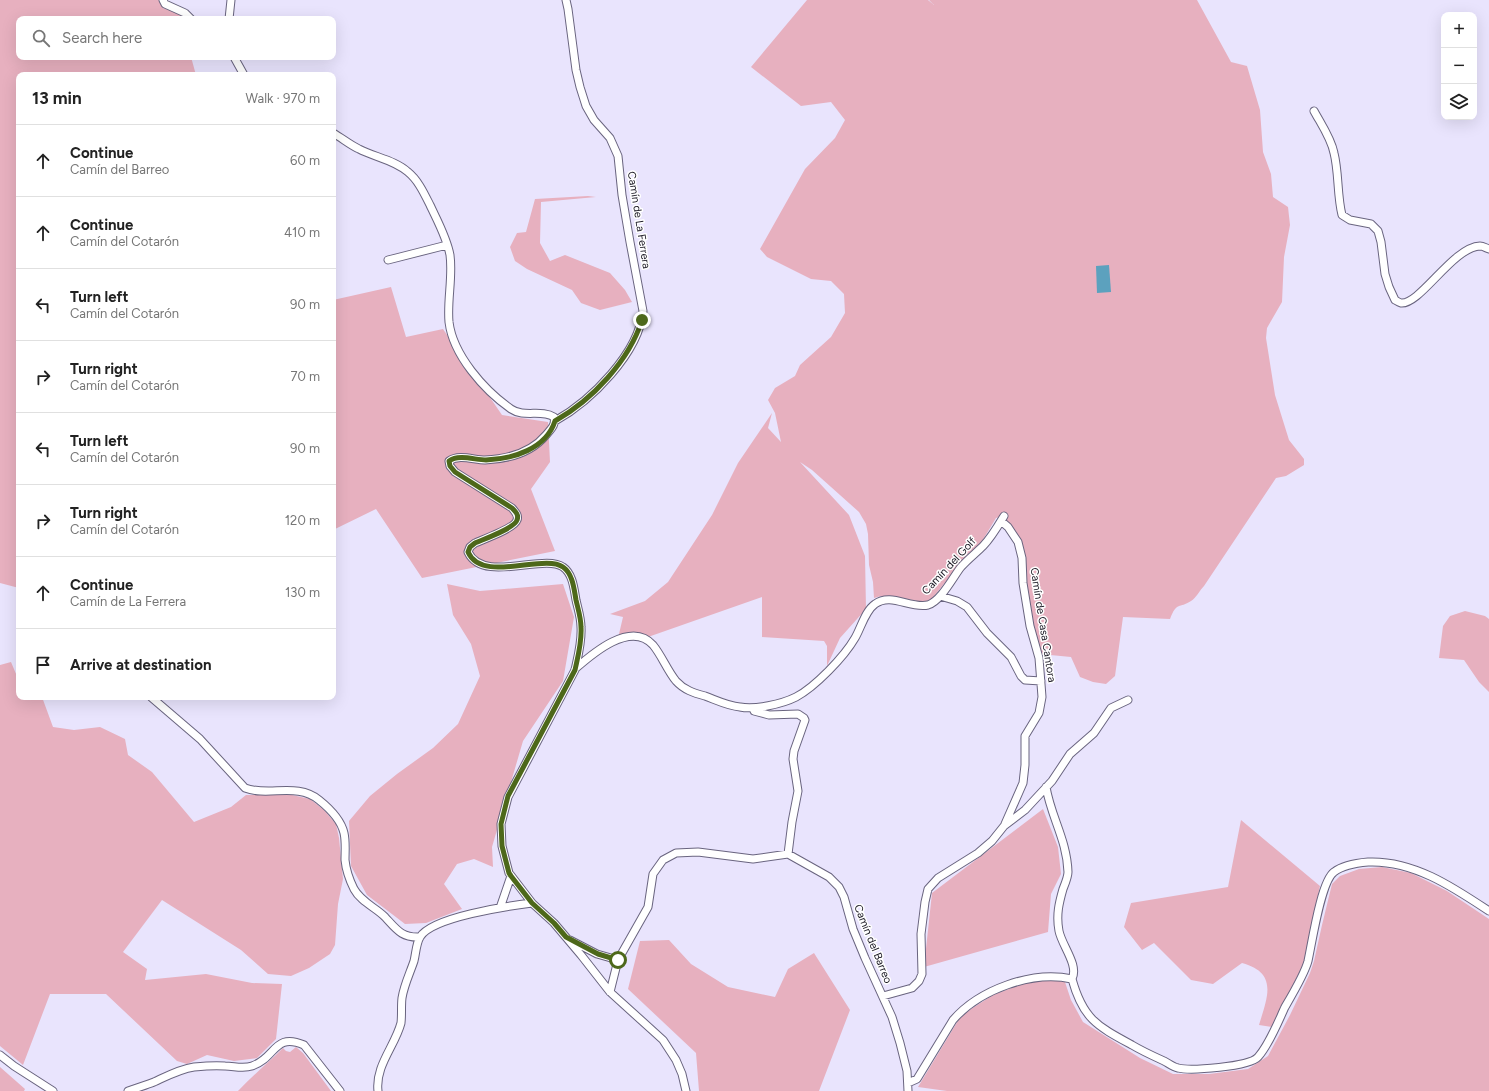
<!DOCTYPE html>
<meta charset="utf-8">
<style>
body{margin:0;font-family:Figtree,sans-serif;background:#f6f6f6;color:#222}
.controls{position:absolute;right:12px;top:12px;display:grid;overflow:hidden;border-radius:8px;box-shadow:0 4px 16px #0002}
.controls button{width:36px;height:36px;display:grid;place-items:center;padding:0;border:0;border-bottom:1px solid #e0e0e0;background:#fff;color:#222;font:20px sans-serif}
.stop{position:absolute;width:12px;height:12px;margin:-9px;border:3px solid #4d681a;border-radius:50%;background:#fff}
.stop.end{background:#4d681a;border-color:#fff;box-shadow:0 1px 4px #0008}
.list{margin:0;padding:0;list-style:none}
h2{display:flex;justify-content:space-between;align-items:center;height:52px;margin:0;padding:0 16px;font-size:17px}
h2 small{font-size:13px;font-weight:400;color:#767676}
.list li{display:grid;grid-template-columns:26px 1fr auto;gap:12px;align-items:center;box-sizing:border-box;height:72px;padding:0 16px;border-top:1px solid #e0e0e0}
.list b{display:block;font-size:15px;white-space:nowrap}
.list p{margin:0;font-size:13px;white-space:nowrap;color:#767676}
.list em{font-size:13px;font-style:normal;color:#767676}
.icon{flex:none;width:22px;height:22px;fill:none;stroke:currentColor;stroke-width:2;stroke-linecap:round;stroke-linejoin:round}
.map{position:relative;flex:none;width:1489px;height:1091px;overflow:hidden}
.search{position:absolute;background:#fff;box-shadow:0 4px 16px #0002;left:16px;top:16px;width:320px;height:44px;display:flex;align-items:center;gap:10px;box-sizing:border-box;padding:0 14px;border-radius:8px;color:#767676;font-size:15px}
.panel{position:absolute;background:#fff;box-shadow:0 4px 16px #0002;left:16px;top:72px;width:320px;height:628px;border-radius:8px}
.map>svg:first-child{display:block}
.green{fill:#e7b0bf}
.water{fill:#5ca1be}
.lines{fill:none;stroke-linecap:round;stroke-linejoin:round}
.minor-casing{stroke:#69647f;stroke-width:9}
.minor{stroke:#fff;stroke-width:7}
.route{stroke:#4d681a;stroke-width:5}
.labels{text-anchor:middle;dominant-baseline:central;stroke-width:3;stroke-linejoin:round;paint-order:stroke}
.street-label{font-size:11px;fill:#1a1823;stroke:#fff}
</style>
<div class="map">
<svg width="1489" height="1091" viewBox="0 0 1489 1091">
<rect width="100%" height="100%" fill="#e9e4fd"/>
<path class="green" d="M0,0H163L165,4L163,8L188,16L187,19H19V57H191L196,75H19V528L16,529L19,533V588L0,583Z
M807,0H928L934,5L929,0H1197L1231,62L1247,66L1260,110L1263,152L1271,174L1273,197L1288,207L1290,225L1284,257L1282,302L1267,328L1266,338L1275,395L1289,440L1304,459V465L1286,476L1276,478L1204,586C1200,590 1196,598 1191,601C1179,609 1177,601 1170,619L1123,617L1115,676L1106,684L1093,682L1080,677L1071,657L1040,654L1033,625L1026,583L1025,557L1004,516L996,518L981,543L967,555L931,600L922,602L891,596H881L874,598L873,582L869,565L868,534L866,524L859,512L812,470L800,462L849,515L865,556L866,609L840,638L827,666V646L824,641L762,637V597L648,637L619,634L623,617L610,614L645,601L668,582L712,515L738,463L772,413L768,428L781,442L775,413L768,400L775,388L795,376L800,365L831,337L845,313L844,294L831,281L811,279L767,257L760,249L805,169L835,138L845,120L831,102L801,106L751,67Z
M588,196L596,197L541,202L540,243L550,261L565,255L610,273L625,290L632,302L600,310L581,303L572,290L527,269L515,261L510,247L517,233L526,232L535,199Z
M391,287L406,337L443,329L502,415L548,422L550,462L531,489L555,551L422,578L376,509L333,530V300Z
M447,584L480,591L563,584L574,617L563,681L523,741L492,847L493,867L474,859L457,864L444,884L462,909L426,923L405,924L367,895L351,866L349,821L370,796L397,774L433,748L458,724L480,676L471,644L453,615Z
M1465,611L1485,616L1489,619V692L1479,682L1464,660L1439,658L1443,626L1450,616Z
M11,662L19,681V697H42L53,727L74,730L100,727L125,739L128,755L152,772L194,822L231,807L246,795H292L310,799L324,810L336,824L339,838L343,879L338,904L335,945L330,954L309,968L291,976L268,974L241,950L162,900L123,952L147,969L145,980L206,974L252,983L282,984L276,1039L257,1058L234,1061L207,1055L187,1064L177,1061L106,994H50L23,1065L0,1046V665Z
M1043,809L1058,847L1061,874L1051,894L1048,932L924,967L932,893Z
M1241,820L1320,886L1304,963L1272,1027L1259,1025C1267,998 1279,973 1242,963L1213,984L1191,980L1154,943L1142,950L1124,927L1131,903L1228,887Z
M1382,867L1411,873L1447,891L1489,919V1091H947L918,1087L959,1019L971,1009L993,995L1027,982L1055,980L1065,982L1071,1000L1083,1022L1140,1058L1173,1074H1209L1248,1069L1268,1056L1290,1015L1310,973L1314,961L1322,925L1332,884L1340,876L1359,869Z
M669,940L691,964L728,987L775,997L788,969L814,953L850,1010L819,1091H699L696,1053L628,989L640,941Z
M296,1047L303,1053L331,1091H238C252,1076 268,1063 283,1048L286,1051L290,1052Z
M0,1067L25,1089L24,1091H0Z"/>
<path class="water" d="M1109,265L1111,292L1097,293L1096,266Z"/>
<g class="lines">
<defs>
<path id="minor" d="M163,0L165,4L185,13L191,19
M229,19L231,0
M234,57L244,75
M1314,111C1321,124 1331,138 1334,153C1339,173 1337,195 1342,215L1350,220L1371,224L1378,231L1381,242L1385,274L1389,287L1395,300C1397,301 1398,302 1401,303C1420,305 1453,247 1480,246C1483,246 1486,248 1489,249
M333,133C342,138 350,145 359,149C374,157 395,160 408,172C418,180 424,193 430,205C437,220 447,238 450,255C453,277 447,300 449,322C453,355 484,390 511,409C524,418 541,409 554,417C556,425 551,429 546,435C531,453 508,459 485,460C474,460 459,454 449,461L450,466L455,472L512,508C515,512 519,515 517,520C515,528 484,539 475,543L470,547L468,552C483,584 544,553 563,567C573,574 574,589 576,600C578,609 581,618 581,627C582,642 578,656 575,670L508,797L501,824L502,846L509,873L532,903L554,923L581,955L610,992L663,1040L676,1060L682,1074L686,1091
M388,260L447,245
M555,421C591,401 639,353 643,311L630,242L622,195L618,156L610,138L594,120L586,106L580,87L576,70L568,9L566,0
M1001,521L1008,527L1018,542L1022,558L1023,583L1030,626L1039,658L1042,697L1039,713L1025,736V765L1023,783L1005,824
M940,596L957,601L967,607L987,633L1011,657L1021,676L1025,680L1041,681
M575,669C592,654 631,620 653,645C662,656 667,670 676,681C684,690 694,693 705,696C716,700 728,706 740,707C755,710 782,704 796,697C815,687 844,657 855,638C861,628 865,611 875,604C891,592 910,609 928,605C941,601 953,577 961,567C968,559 976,553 983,546C991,538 998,526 1004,516
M151,697L200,739L245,788C269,797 297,782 319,800C329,808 341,820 344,833C346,842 345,851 345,860C346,870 350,881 354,889C361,902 375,907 385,917C397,930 402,938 420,937
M753,708L754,711L769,715L798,714L804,718L805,720L794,751L793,759L798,791L792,822L788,854
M1046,787C1051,817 1067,840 1068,872C1068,877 1065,884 1063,889C1059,903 1056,915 1059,931C1062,946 1079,965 1072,979
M500,908L511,876
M570,940L597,954L618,960L648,907L653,874L663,860L676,853L698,852L753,859L788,854L829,877L839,887L844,897L853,929L865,958L892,1017L900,1043L907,1071L908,1091
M610,992L618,960
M883,996L912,988L919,981L922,974L921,934L925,902L928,889L938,878L978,853L992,841L1004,826L1025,810L1052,781L1070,754L1094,733L1111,708L1128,700
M0,1055L14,1066L53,1091
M908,1083L917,1079L953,1020C979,990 1032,970 1072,979C1083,1019 1097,1026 1132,1045C1142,1051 1153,1056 1164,1061C1168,1063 1173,1067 1178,1068C1190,1071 1249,1067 1258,1057C1269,1045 1278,1022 1285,1007C1292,995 1305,973 1308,961C1312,943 1321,881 1334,872C1343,865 1356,863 1368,862C1413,860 1453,887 1489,911
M128,1091C137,1088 146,1085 154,1082C167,1076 180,1069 194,1067C204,1066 215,1065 225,1066C234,1066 243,1069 252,1066C276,1058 274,1032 304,1045L340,1091
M378,1091C375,1066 395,1046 401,1023C402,1015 401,1006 402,998C404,985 410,973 414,961C416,953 416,944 420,937C432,917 508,906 532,903"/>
</defs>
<use href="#minor" class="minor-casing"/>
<use href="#minor" class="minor"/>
</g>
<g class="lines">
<path class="route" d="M618,960L598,954L566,937L554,923L532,903L511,876L509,873L502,846L501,824L508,796L575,670C578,656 582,642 581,627C581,618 578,609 576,600C574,589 573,574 563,567C544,553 482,584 468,552L470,547L475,543C484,539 515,528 517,520C519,515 516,512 512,508L455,472L450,466L449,461C459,454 475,460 486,460C513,459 546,449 555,421C592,400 629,361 642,320"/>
</g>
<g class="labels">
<g class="street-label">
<text transform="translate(639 220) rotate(81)">Camín de La Ferrera</text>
<text transform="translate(949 566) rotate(-47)">Camín del Golf</text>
<text transform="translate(1043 625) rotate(81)">Camín de Casa Cantora</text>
<text transform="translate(873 944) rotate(68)">Camín del Barreo</text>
</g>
</g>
</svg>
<div class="controls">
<button>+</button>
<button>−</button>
<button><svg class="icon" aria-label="layers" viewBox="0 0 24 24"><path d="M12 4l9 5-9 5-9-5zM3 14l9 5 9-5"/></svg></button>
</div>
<div class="stop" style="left:618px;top:960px"></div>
<div class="stop end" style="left:642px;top:320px"></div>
<div class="search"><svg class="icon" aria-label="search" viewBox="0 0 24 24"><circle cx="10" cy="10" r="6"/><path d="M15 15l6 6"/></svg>Search here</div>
<section class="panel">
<h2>13 min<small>Walk · 970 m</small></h2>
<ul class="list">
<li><svg class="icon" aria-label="ahead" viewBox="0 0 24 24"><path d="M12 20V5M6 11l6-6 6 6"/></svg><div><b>Continue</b><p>Camín del Barreo</p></div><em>60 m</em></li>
<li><svg class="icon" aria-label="ahead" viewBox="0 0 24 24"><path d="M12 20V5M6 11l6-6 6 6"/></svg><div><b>Continue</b><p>Camín del Cotarón</p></div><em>410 m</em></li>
<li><svg class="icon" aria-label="left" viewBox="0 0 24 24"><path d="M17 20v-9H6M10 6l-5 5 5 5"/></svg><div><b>Turn left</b><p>Camín del Cotarón</p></div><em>90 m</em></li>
<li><svg class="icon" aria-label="right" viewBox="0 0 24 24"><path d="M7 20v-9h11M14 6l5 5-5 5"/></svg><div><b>Turn right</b><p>Camín del Cotarón</p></div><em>70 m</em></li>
<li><svg class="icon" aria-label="left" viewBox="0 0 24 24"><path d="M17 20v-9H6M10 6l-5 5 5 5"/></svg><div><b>Turn left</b><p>Camín del Cotarón</p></div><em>90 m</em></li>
<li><svg class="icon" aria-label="right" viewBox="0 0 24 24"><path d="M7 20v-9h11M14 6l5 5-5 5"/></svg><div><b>Turn right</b><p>Camín del Cotarón</p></div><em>120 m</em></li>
<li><svg class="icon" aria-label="ahead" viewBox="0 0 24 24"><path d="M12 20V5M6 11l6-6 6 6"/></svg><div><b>Continue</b><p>Camín de La Ferrera</p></div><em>130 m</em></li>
<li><svg class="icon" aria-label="arrive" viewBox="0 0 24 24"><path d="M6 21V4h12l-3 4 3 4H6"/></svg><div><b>Arrive at destination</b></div></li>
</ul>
</section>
</div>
